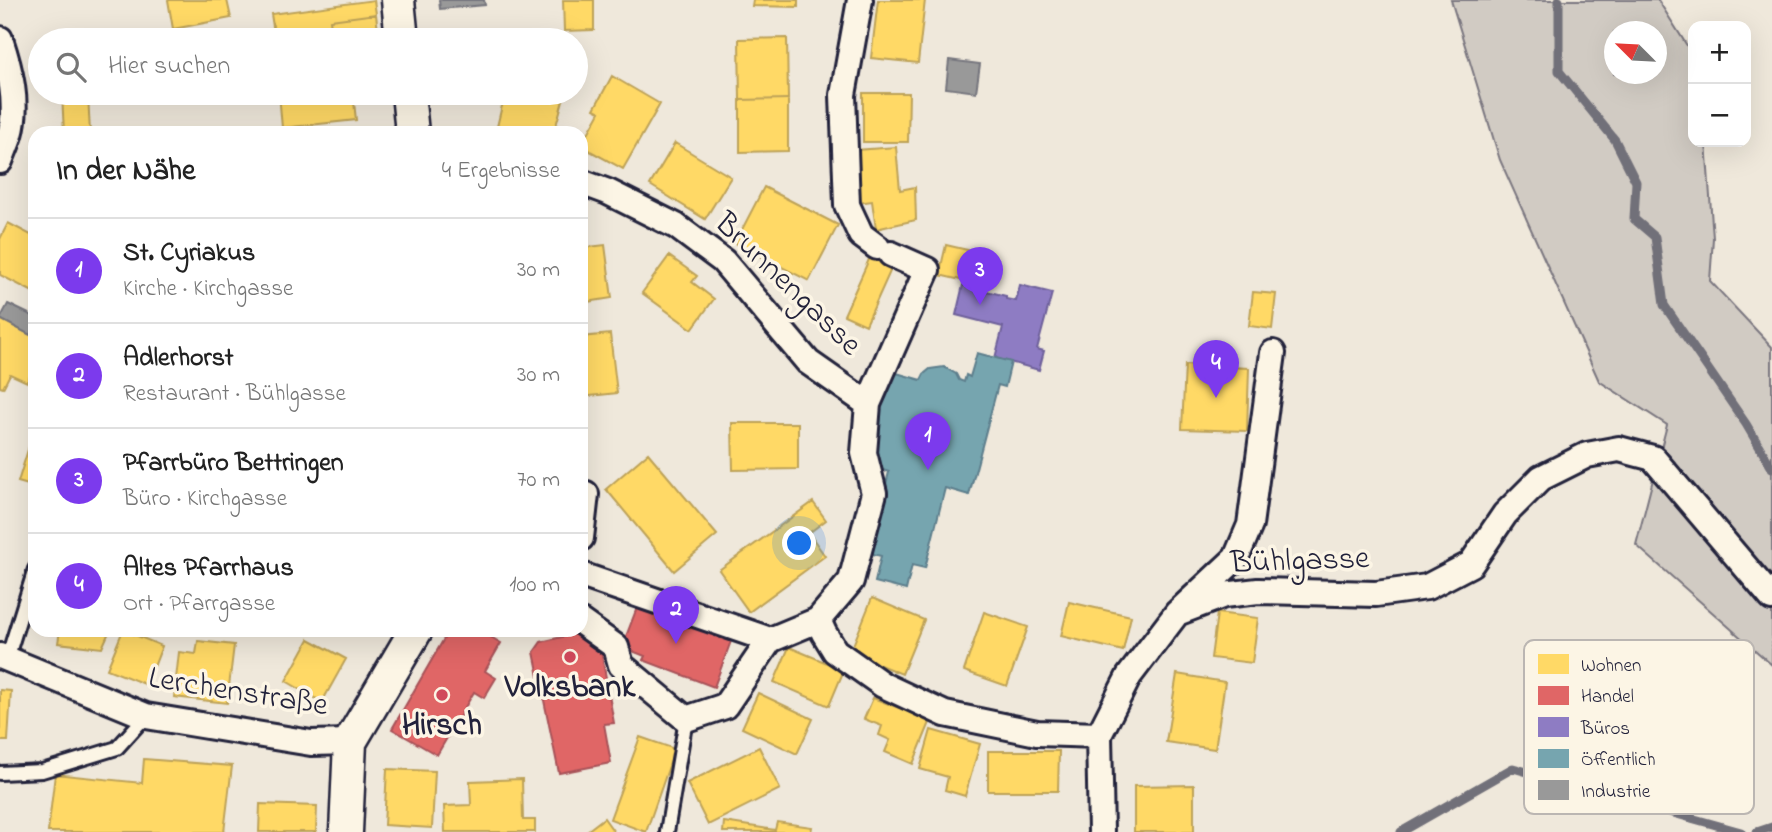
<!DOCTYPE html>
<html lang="de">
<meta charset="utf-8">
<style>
body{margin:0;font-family:"Indie Flower",sans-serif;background:#f2f2f2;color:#222}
.controls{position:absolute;right:21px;top:21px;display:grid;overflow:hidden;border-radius:14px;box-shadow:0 7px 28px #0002}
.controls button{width:63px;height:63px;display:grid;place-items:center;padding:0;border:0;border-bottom:2px solid #e0e0e0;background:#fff;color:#222;font:35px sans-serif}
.compass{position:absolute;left:1604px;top:21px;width:63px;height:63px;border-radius:50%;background:#fff;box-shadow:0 7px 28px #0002;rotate:294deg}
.you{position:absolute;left:800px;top:544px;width:24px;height:24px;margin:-18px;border:5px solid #fff;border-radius:50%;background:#1a73e8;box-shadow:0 0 0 10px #1a73e833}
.badge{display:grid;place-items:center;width:46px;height:46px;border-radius:50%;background:#7c3aed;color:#fff;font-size:23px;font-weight:700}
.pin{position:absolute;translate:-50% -58px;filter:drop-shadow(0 2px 4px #0008)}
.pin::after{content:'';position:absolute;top:37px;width:24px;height:21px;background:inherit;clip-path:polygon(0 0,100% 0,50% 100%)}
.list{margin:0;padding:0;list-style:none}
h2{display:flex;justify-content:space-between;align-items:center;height:91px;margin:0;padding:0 28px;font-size:30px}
h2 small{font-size:23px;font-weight:400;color:#767676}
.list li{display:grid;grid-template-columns:46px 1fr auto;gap:21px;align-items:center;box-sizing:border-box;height:105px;padding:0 28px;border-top:2px solid #e0e0e0}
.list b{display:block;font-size:26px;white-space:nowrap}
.list p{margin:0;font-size:23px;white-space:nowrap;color:#767676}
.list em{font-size:23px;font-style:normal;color:#767676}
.icon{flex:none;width:38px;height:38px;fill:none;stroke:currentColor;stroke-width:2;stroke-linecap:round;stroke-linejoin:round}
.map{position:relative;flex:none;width:1772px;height:832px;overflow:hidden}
.search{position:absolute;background:#fff;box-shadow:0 7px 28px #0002;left:28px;top:28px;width:560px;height:77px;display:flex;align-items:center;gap:18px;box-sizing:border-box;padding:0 24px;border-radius:38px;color:#767676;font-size:26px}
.panel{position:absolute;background:#fff;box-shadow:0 7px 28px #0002;left:28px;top:126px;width:560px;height:511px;border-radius:21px}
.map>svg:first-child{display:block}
.green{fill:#d1cbc3;stroke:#7a767f;stroke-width:2;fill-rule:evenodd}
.homes{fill:#ffd966;stroke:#bda259;stroke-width:2}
.shops{fill:#e06666;stroke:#a75259;stroke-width:2}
.offices{fill:#8e7cc3;stroke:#6e619a;stroke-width:2}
.public{fill:#76a5af;stroke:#5d7e8c;stroke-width:2}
.industry{fill:#999;stroke:#75757d;stroke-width:2}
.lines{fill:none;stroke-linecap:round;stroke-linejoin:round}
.stream{stroke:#716f79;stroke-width:9}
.service-casing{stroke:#22223b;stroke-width:18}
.minor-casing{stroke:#22223b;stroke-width:30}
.tertiary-casing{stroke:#22223b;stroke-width:37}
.service{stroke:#fcf5e5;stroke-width:12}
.minor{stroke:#fcf5e5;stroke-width:24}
.tertiary{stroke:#fcf5e5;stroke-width:32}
.poi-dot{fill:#d1495b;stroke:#fcf5e5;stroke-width:2.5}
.labels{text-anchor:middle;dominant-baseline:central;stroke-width:7;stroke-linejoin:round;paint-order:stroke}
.street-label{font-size:32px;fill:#22223b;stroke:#fcf5e5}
.poi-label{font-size:32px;font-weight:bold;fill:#22223b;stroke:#fcf5e5}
.key{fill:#fcf5e5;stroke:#bbb6b2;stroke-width:2}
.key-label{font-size:19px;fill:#22223b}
</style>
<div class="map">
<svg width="1772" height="832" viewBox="0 0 1772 832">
<rect width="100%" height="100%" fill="#efe8db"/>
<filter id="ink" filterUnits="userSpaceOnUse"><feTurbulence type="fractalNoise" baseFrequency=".0143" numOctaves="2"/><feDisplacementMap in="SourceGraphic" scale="14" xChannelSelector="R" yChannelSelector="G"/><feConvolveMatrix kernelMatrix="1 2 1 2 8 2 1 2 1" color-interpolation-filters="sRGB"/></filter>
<g filter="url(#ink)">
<path class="green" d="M1451,0H1658L1693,55V142H1706L1713,238L1710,281L1772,347V665L1636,545L1667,425L1599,381L1500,160ZM1614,32H1656V74H1614Z"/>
<path class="homes" d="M168,0H227L231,18L173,29Z
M374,0L376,14L330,20L333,40H303V35L275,39L271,14Z
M563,0H594V30L564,31Z
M753,0H798V7L752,6Z
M878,0H925L918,63L871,58Z
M376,14L379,40H333L330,20Z
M787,38L788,99L740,100L739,39Z
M612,76L660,104L623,169L581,146L600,112L594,109Z
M88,93L90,133H64L62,94Z
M279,93H353L356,120L282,128Z
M505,93H565L554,133H504L496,131Z
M863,93H909L908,142H863Z
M788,99V151L740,152V100Z
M675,143L731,177L705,219L650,185Z
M896,147L900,190L915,187L916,220L876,229L872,201L857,203L856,150Z
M764,187L838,225L809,281L735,243Z
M8,223L35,237V293L0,275V239Z
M605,245L612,298L581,303V248Z
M946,245L972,251L965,281L939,275Z
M669,256L697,276L692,282L714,299L692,329L642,293Z
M870,257L892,267L866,325L844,315Z
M1253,292L1276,294L1272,329L1249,326Z
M0,319L35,337V366L27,382L10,374L3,388L0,387Z
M610,334L617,393L581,397V337Z
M1185,365L1249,368L1247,431L1182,429Z
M732,423H798V469L733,470Z
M35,427V487L18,482Z
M648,453L717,535L674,571L606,489Z
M813,502L826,520L809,533L825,556L749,612L719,570Z
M872,598L924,620L902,674L850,653Z
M1069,602L1131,616L1123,651L1061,636Z
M984,612L1028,627L1007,686L964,671Z
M1217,613L1258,618L1252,663L1211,658Z
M60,630H110L102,648L58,643Z
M123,630L162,646L147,685L107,669Z
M309,639L346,659L322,702L286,681Z
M198,641L234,645L227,703L174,697L179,652L196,654Z
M789,647L844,670L829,706L774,682Z
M1177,674L1225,682L1215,749L1166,742Z
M0,690L11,691L8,741H0Z
M758,693L813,719L797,754L742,728Z
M873,698L931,720L913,764L885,752L890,740L879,735L882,726L864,719Z
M931,730L980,744L965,796L945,790L948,777L920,769Z
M640,737L675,749L646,832L610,819Z
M759,747L780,789L708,825L687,783Z
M988,751H1059L1058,791H988Z
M144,759L232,766L224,832H48L55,774L142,783Z
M387,769L435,771L432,828L384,825Z
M522,779L523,820H535V832H445L444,806L471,805L470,781Z
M1194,785V832H1134V786Z
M260,804L317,806L316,832H259Z
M604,818L614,832H587V831Z
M724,822L775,830L777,822L812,827L811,832H723Z"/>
<path class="shops" d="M638,605L731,641L714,687L643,660L645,656L622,647Z
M449,630H479L501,643L485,671L496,678L484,698L474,692L437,755L392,729Z
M583,632L601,650L614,723L604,724L611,763L559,773L534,652L541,642Z"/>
<path class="offices" d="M963,285L1006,296V299L1016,301L1020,285L1052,293L1037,349L1044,351L1039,370L995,358L1003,327L956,315Z"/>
<path class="public" d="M977,353L1011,362L1005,387L998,385L969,495L945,488L925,568L912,565L906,590L875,582L881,556L869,553L889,472L873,467L879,407L893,372L921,380L924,374L930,369L944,367L956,374L959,380L964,382L966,375L970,377Z"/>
<path class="industry" d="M439,0H484L485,5L440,9Z
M949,60L980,64L976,92L946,88Z
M8,304L35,317V325L30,335L0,319Z"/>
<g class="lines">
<path class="stream" d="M1559,0V71L1615,140L1636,182L1634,219L1655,237L1664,305L1746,424L1772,468
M1401,832L1513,768L1741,832
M1757,832L1772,827"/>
<defs>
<path id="service" d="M7,659L35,569
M0,773L42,771L117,748L146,716
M667,832L686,719"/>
<path id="minor" d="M860,0L843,95L847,205L861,235L877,247
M0,39C10,69 19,104 10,135C7,144 3,153 0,161
M581,182L608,192L676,226L723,261L808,362L868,404
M581,538L586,494
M581,575L770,640L818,620L851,581L874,493L864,453L868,404L927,270L891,254
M1177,613L1224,595L1258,591L1376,594L1427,587L1471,564L1505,514L1541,478L1587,455L1619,449L1653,458L1772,598
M818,620L824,633L835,651L883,685L945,714L1037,733L1099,735
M581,622L616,647L621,665L686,719L725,706L770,640
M0,656L146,716L311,743L350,742
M1101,832L1099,735L1129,676L1177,613L1236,558L1250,525L1273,353"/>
<path id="tertiary" d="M398,0L402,40
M408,93L412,133
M346,832L350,742L416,630"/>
</defs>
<use href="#service" class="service-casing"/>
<use href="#minor" class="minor-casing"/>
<use href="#tertiary" class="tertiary-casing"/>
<use href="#service" class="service"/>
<use href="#minor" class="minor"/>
<use href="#tertiary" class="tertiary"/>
</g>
</g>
<g class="poi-dot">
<circle cx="570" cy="657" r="7"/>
<circle cx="442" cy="695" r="7"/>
</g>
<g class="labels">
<g class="street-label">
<text transform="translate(787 285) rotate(44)">Brunnengasse</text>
<text transform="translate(1300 562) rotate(-2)">Bühlgasse</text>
<text transform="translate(238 693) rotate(9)">Lerchenstraße</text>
</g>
<g class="poi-label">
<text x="570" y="688">Volksbank</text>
<text x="442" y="726">Hirsch</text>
</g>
</g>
<rect x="1524" y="640" width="230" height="174" rx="10" class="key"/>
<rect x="1538" y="654" width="31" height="20" fill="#ffd966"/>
<rect x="1538" y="686" width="31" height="19" fill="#e06666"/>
<rect x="1538" y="717" width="31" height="20" fill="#8e7cc3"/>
<rect x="1538" y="749" width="31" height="19" fill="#76a5af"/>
<rect x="1538" y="780" width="31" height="20" fill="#999"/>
<g class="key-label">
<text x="1581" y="671">Wohnen</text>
<text x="1581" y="702">Handel</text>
<text x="1581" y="734">Büros</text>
<text x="1581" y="765">Öffentlich</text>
<text x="1581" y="797">Industrie</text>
</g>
</svg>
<div class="controls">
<button>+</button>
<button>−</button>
</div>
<svg class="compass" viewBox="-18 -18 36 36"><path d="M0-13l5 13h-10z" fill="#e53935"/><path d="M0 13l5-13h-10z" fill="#767676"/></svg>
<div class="you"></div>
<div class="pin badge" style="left:928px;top:470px">1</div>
<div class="pin badge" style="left:676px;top:644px">2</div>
<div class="pin badge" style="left:980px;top:305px">3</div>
<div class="pin badge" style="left:1216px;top:398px">4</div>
<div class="search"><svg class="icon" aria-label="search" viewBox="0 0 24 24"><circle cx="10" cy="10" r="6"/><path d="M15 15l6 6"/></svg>Hier suchen</div>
<section class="panel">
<h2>In der Nähe<small>4 Ergebnisse</small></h2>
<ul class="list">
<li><span class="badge">1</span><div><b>St. Cyriakus</b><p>Kirche · Kirchgasse</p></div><em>30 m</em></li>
<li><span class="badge">2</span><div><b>Adlerhorst</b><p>Restaurant · Bühlgasse</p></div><em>30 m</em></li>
<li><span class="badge">3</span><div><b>Pfarrbüro Bettringen</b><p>Büro · Kirchgasse</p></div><em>70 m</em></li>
<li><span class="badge">4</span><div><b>Altes Pfarrhaus</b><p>Ort · Pfarrgasse</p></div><em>100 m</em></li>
</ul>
</section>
</div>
